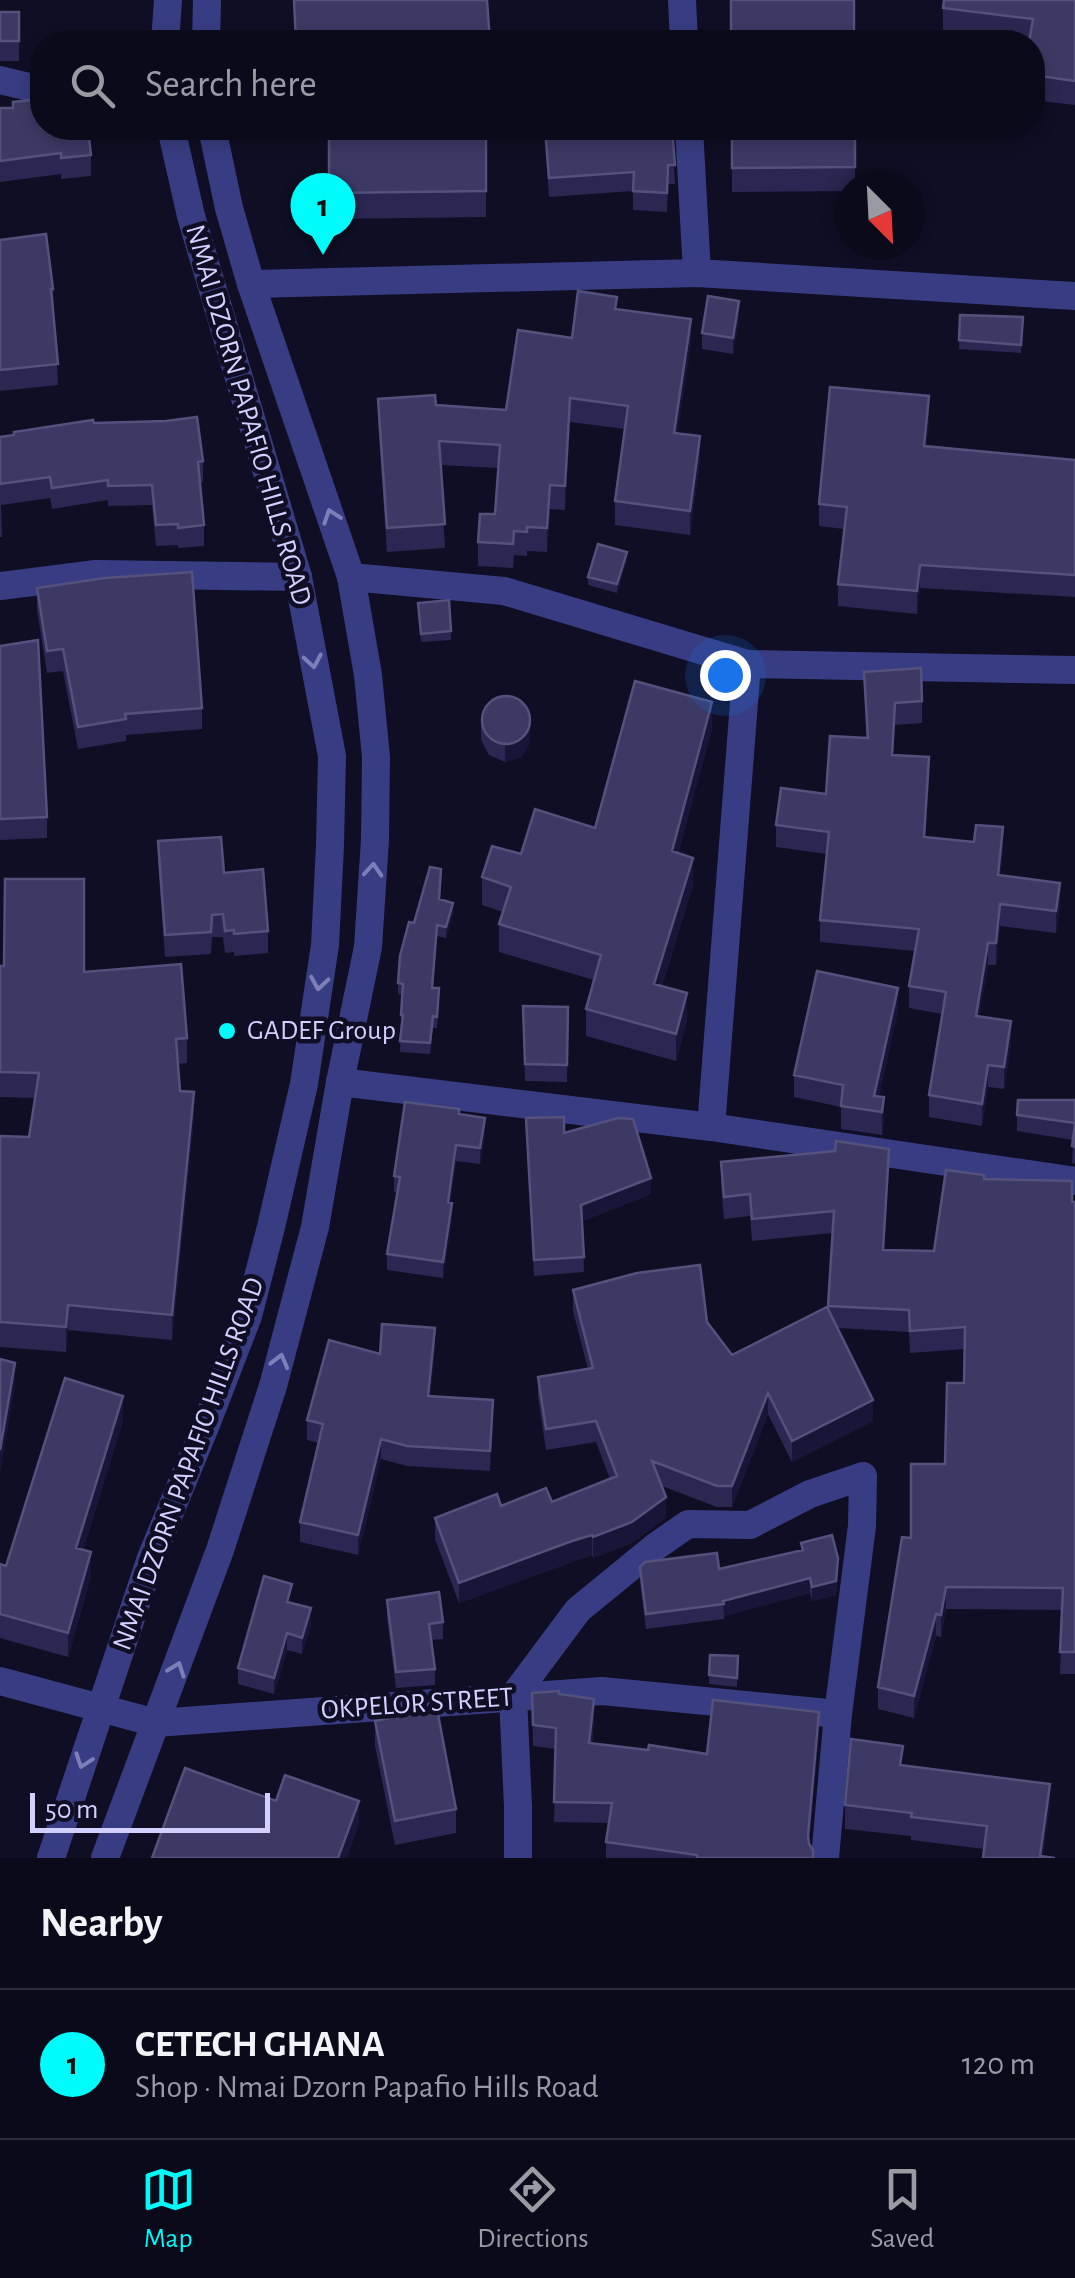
<!DOCTYPE html>
<meta charset="utf-8">
<style>
body{margin:0;font-family:"Alegreya Sans",sans-serif;background:#191828;color:#f1f3f6}
.compass{position:absolute;left:835px;top:170px;width:90px;height:90px;border-radius:50%;background:#0b0a1b;box-shadow:0 5px 15px #0003;rotate:156deg}
.scale{position:absolute;left:30px;bottom:25px;width:240px;box-sizing:border-box;padding-left:10px;border:5px solid #d1d0ff;border-top:0;font-size:28px;line-height:35px;white-space:nowrap;color:#d1d0ff;-webkit-text-stroke:8px #0f0e24;paint-order:stroke}
.you{position:absolute;left:725px;top:675px;width:35px;height:35px;margin:-25px;border:8px solid #fff;border-radius:50%;background:#1a73e8;box-shadow:0 0 0 15px #1a73e833}
.badge{display:grid;place-items:center;width:65px;height:65px;border-radius:50%;background:#00fbfb;color:#111;font-size:32px;font-weight:700}
.pin{position:absolute;translate:-50% -82px;filter:drop-shadow(0 2px 5px #0008)}
.pin::after{content:'';position:absolute;top:52px;width:35px;height:30px;background:inherit;clip-path:polygon(0 0,100% 0,50% 100%)}
.list{margin:0;padding:0;list-style:none}
h2{display:flex;justify-content:space-between;align-items:center;height:130px;margin:0;padding:0 40px;font-size:42px}
h2 small{font-size:32px;font-weight:400;color:#9a9aa3}
.list li{display:grid;grid-template-columns:65px 1fr auto;gap:30px;align-items:center;box-sizing:border-box;height:150px;padding:0 40px;border-top:2px solid #2b2b3a}
.list b{display:block;font-size:38px;white-space:nowrap}
.list p{margin:0;font-size:32px;white-space:nowrap;color:#9a9aa3}
.list em{font-size:32px;font-style:normal;color:#9a9aa3}
.icon{flex:none;width:55px;height:55px;fill:none;stroke:currentColor;stroke-width:2;stroke-linecap:round;stroke-linejoin:round}
.map{position:relative;flex:none;width:1075px;height:1858px;overflow:hidden}
.search{position:absolute;background:#0b0a1b;box-shadow:0 5px 15px #0003;left:30px;right:30px;top:30px;height:110px;display:flex;align-items:center;gap:25px;box-sizing:border-box;padding:0 35px;border-radius:40px;color:#9a9aa3;font-size:38px}
.sheet{height:280px;background:#0b0a1b}
nav{display:flex;justify-content:space-around;align-items:center;box-sizing:border-box;height:140px;border-top:2px solid #2b2b3a;background:#0b0a1b;font-size:28px;color:#9a9aa3}
nav a{display:grid;justify-items:center;gap:5px}
nav .on{color:#00fbfb}
.map>svg:first-child{display:block}
.lines{fill:none;stroke-linecap:round;stroke-linejoin:round}
.minor{stroke:#383d83;stroke-width:28}
.tertiary{stroke:#383d83;stroke-width:28}
.wall{fill:#2b2752}
.shaded-wall{fill:#181538}
.building{fill:#3c3965;stroke:#54517d;stroke-width:2.5}
.oneway{stroke:#7d7fbb}
.poi-dot{fill:#00fbfb;stroke:#0f0e24;stroke-width:4}
.labels{text-anchor:middle;dominant-baseline:central;stroke-width:9;stroke-linejoin:round;paint-order:stroke}
.street-label{font-size:28px;fill:#d1d0ff;stroke:#0f0e24}
.poi-label{font-size:28px;fill:#d1d0ff;stroke:#0f0e24;text-anchor:start}
</style>
<div class="map">
<svg width="1075" height="1858" viewBox="0 0 1075 1858">
<rect width="100%" height="100%" fill="#0f0e24"/>
<g class="lines">
<path class="minor" d="M682,0L684,42
M0,80L42,90
M689,128L697,273
M251,284L697,273L1075,296
M351,577L504,591L747,664L1075,670
M0,586L96,574L298,577
M340,1082L711,1127L1075,1181
M711,1127L747,664
M0,1681L156,1723L602,1691L838,1714
M518,1858V1806L513,1697L578,1610L655,1547L688,1524L750,1525L810,1494L863,1476L862,1526L838,1714L825,1858"/>
<path class="tertiary" d="M165,42L168,0
M206,42L207,0
M51,1858L151,1558L207,1422L248,1316L271,1227L304,1084L325,945L330,845L332,756L298,577L191,216L171,128
M105,1858L220,1550L273,1386L315,1227L340,1082L368,947L375,840L376,757L368,675L351,577L251,284L229,208L212,128"/>
</g>
<path class="wall" d="M1075,0V105L1032,100V42L943,33V8Z
M0,12H19V61H0Z
M0,108L91,155V176L61,179V174L0,182Z
M329,128H486V217L329,219Z
M544,128H672L675,184H668L667,212L633,210V191L549,197Z
M732,128H855V185H850V191L732,192Z
M0,240L53,289L58,385L0,391Z
M617,309L691,343L677,433L700,460L690,535L615,525V501L625,429L570,422L565,510L550,509L547,552L527,551V556L514,555L513,568L478,566V542L495,514L498,468L440,465L445,548L387,552L378,423V399L506,410L572,338Z
M960,315L1023,317L1021,353L959,349Z
M739,318L733,354L702,349V333Z
M929,419L926,446L1075,460V597L920,588L917,614L838,606V584L844,529L819,526V504Z
M94,423L203,461V482H200L204,525V546L178,548V545L156,546L152,505L108,506V500L52,509L50,498L1,505L2,537H0V437Z
M627,560L617,593L588,585V577Z
M37,588L202,708V729L126,735V741L78,749L63,671L47,673L37,610Z
M418,611L451,631V640L421,642Z
M0,646L47,817V838L0,840Z
M864,672L922,701V723L895,725L893,755L929,779L925,837L1003,849L1000,876L1060,905L1056,933L1000,926L996,965H988L979,1016L1011,1044L1004,1089L988,1087L982,1126L929,1117V1095L942,1014L909,1008V986L915,951L820,942V920L827,854L776,847V825L826,794L866,738Z
M481,724L530,743L521,757L505,762L489,755L481,740Z
M712,729L678,853L693,885L662,986L687,1020L676,1061L586,1036V1009L594,980L499,952V924L503,912L482,905V877L595,828Z
M158,841L224,873L268,931V953L234,956V952L225,953L223,937H212L211,954L165,957L158,863Z
M441,880L440,899L453,914L446,938L437,936L433,988H439L437,1028H433L430,1054L400,1052L402,995L398,994V983L414,923Z
M0,966L84,972L187,1038V1063L178,1064L180,1091L194,1117L172,1340L68,1330L66,1352L0,1347V1136L29,1137L35,1098L0,1097Z
M523,1006L568,1007L567,1082L525,1081Z
M898,1010L879,1096L884,1119L882,1135L841,1129V1107L794,1097V1075Z
M1075,1100V1164L1072,1163L1073,1140L1017,1131V1115Z
M459,1114L485,1134L480,1164L456,1161L450,1203L452,1219L443,1278L387,1270V1254L397,1193L394,1192V1176Z
M526,1118L564,1133L651,1194L582,1221L584,1272L534,1276Z
M721,1162L889,1171L884,1250L934,1251L984,1179L1075,1202V1674H1060L1062,1610L946,1609L941,1637L936,1636L914,1718L878,1709V1687L911,1538L945,1464L964,1383L965,1349L910,1353L909,1332L838,1328L873,1421L792,1462L768,1414L732,1507H717L662,1486L666,1518L632,1543L593,1558L592,1555L572,1562L459,1603L435,1539V1518L501,1506L552,1502L610,1479L596,1442L546,1450L538,1397V1377L588,1369L573,1311V1290L707,1322L732,1355L828,1308L832,1233L752,1241L750,1216L724,1219L721,1184Z
M435,1347L430,1396L493,1420L490,1471L407,1466L381,1459L358,1555L300,1542V1522L319,1443L307,1440V1420L380,1354Z
M123,1421L83,1550L91,1576L68,1657L0,1638V1564L6,1566Z
M801,1543L838,1573L836,1595L812,1601L810,1593L724,1616V1619L646,1629L640,1582V1567L719,1569L801,1550Z
M387,1600L443,1622V1639L431,1640L435,1669V1685L396,1688L387,1617Z
M292,1601L291,1603L311,1625L302,1654L287,1650L274,1694L238,1684V1668Z
M710,1655L738,1656L737,1687L709,1684Z
M532,1693L559,1694L594,1719L592,1744L648,1750L707,1754L819,1732L809,1843L813,1858H606V1842L609,1823L554,1822L556,1749L533,1746Z
M375,1721L456,1809V1833L395,1845L375,1746Z
M903,1765L1050,1807L984,1849L911,1840V1836L845,1829V1805Z"/>
<path class="shaded-wall" d="M739,301V318L733,354V338Z
M691,319V343L674,457V433Z
M929,396V419L924,468V446Z
M570,398V422L565,510V486Z
M700,436V460L690,535V511Z
M550,485V509L547,552V528Z
M627,552V560L617,593V584Z
M920,565V588L917,614V591Z
M712,702V729L672,878V851Z
M530,726V743L521,757L505,762V745Z
M929,757V779L924,859V837Z
M1003,827V849L998,897V875Z
M693,858V885L654,1011V984Z
M1060,883V905L1056,933V911Z
M453,903V914L446,938V927Z
M1000,904V926L996,965V943Z
M988,943V965L976,1038V1016Z
M898,988V1010L876,1111L874,1096Z
M687,993V1020L676,1061V1034Z
M1011,1021V1044L1004,1089V1067Z
M988,1065V1087L982,1126V1104Z
M194,1092V1117L172,1340V1315Z
M884,1097V1119L882,1135V1112Z
M485,1118V1134L480,1164V1148Z
M456,1145V1161L448,1218V1202Z
M889,1149V1171L883,1272V1250Z
M651,1178V1194L581,1221V1205Z
M452,1203V1219L443,1278V1262Z
M68,1305V1330L66,1352V1327Z
M435,1328V1347L428,1416V1396Z
M15,1363V1387L0,1474V1450Z
M768,1393V1414L732,1507V1486Z
M123,1396V1421L76,1572V1548Z
M493,1400V1420L490,1471V1451Z
M873,1400V1421L792,1462V1441Z
M381,1439V1459L358,1555V1535Z
M666,1497V1518L632,1543L593,1558V1537Z
M592,1535V1555L459,1603V1583Z
M91,1552V1576L68,1657V1633Z
M838,1558L836,1595L812,1601V1587Z
M810,1578V1593L724,1616L723,1601Z
M946,1587V1609L941,1637V1615Z
M311,1608V1625L302,1654V1638Z
M936,1614V1636L914,1718V1696Z
M287,1633V1650L274,1694V1678Z
M594,1699V1719L589,1764V1743Z
M819,1712V1732L808,1856V1836Z
M1050,1784V1807L1043,1858H1040Z
M359,1801V1825L347,1858H338Z"/>
<path class="building" d="M294,0H487L490,42H296Z
M731,0H854V42H731Z
M944,0H1075V81L1032,75V42H1029L1033,19L943,8Z
M0,12H19V41H0Z
M42,99V128H88L91,155L61,158V153L0,161V108H13V102Z
M329,128H486V191L329,193Z
M545,128H672L675,165H668L667,193L633,191L634,172L549,178Z
M732,128H855V167L732,168Z
M46,234L53,289H51L58,364L0,370V240Z
M578,291L617,297L615,309L691,319L674,433L700,436L690,511L615,501L628,406L570,398L565,486L550,485L547,528L527,527V532L514,531L513,544L478,542L480,514H495L500,445L439,441L445,524L387,528L378,399L435,395L436,405L506,410L518,330L572,338Z
M708,296L739,301L733,338L702,333Z
M960,315L1023,317L1021,345L959,340Z
M830,387L929,396L924,446L1075,460V575L920,565L917,591L838,584L847,507L819,504Z
M197,417L203,461L198,462L204,525L178,528V524L156,525L152,485L108,486V480L52,488L50,477L0,484V437L14,435V432L93,420L94,423L166,421Z
M598,544L627,552L617,584L588,577Z
M192,572L202,708L125,714L126,719L78,727L63,649L47,651L37,588L105,578Z
M449,600L451,631L421,634L418,603Z
M38,640L47,817L0,819V646Z
M921,668L922,701L895,703L892,755L929,757L924,837L974,842L976,825L1003,827L998,875L1060,883L1056,911L1000,904L996,943H988L976,1016L1011,1021L1004,1067L988,1065L982,1104L929,1095L946,992L909,986L919,929L820,920L829,832L776,825L781,788L826,794L830,736L868,738L864,672Z
M635,681L712,702L672,851L693,858L654,984L687,993L676,1034L586,1009L601,955L499,924L511,887L482,877L492,846L521,854L535,809L595,828Z
M482 720a24 24 0 1 1 48 0a24 24 0 1 1-48 0Z
M221,837L224,873L263,869L268,931L234,934V930L225,931L223,914L212,915L211,932L165,935L158,841Z
M430,867L441,869L439,899L453,903L446,927L437,925L432,988H439L437,1017L433,1016L430,1043L400,1041L403,1015H401L403,984L398,983L400,956L409,922L414,923Z
M5,879H84V972L181,964L187,1038L176,1039L180,1091L194,1092L172,1315L68,1305L66,1327L0,1322V1136L29,1137L39,1073L0,1072V966H4Z
M817,971L898,988L874,1096L884,1097L882,1112L841,1106L843,1085L794,1075Z
M523,1006L568,1007L567,1065L525,1064Z
M1018,1100H1075V1147L1072,1146L1075,1123L1017,1115Z
M405,1102L459,1109V1114L485,1118L480,1148L456,1145L448,1202L452,1203L443,1262L387,1254L400,1177L394,1176Z
M564,1117V1133L618,1118L633,1119L651,1178L581,1205L584,1257L534,1260L526,1118Z
M836,1141L889,1149L883,1250L934,1251L946,1170L984,1175V1179L1072,1181V1202H1075V1652H1060L1063,1588L946,1587L941,1615L936,1614L914,1696L878,1687L902,1537L911,1538V1464H945L947,1383H964L965,1327L910,1331L909,1310L828,1306L834,1211L752,1219L750,1194L724,1197L721,1162L835,1151Z
M700,1265L707,1322L732,1355L827,1307L873,1400L792,1441L768,1393L732,1486H717L652,1461L666,1497L632,1522L593,1537L592,1535L572,1541L459,1583L435,1518L497,1494L501,1506L546,1488L552,1502L617,1476L596,1421L546,1429L538,1377L593,1368L573,1290L637,1273Z
M382,1324L435,1328L428,1396L493,1400L490,1451L407,1446L381,1439L358,1535L300,1522L323,1424L307,1420L329,1340L380,1354Z
M0,1359L15,1363L0,1450Z
M65,1378L123,1396L76,1548L91,1552L68,1633L0,1614V1564L6,1566Z
M832,1535L838,1558L836,1581L812,1587L810,1578L723,1601L724,1604L646,1614L640,1567L645,1562L717,1553L719,1569L803,1550L801,1543Z
M264,1576L292,1584L287,1602L311,1608L302,1638L287,1633L274,1678L238,1668Z
M439,1592L443,1622L429,1624L435,1669L396,1672L387,1600Z
M710,1655L738,1656L737,1678L709,1675Z
M559,1691V1694L594,1699L589,1743L648,1750L649,1745L707,1754L713,1700L819,1712L808,1836L809,1844L813,1850V1858H697V1855L606,1842L612,1803L554,1802L556,1728L533,1725L532,1693Z
M437,1709L456,1809L395,1821L375,1721Z
M851,1739L903,1746L900,1765L1050,1784L1040,1856L1055,1858H983L987,1826L911,1817L912,1813L845,1805Z
M185,1768L276,1801L285,1775L359,1801L338,1858H152Z"/>
<defs><path id="oneway-chevron" d="M-2-3.5L2.5 0L-2 3.5" fill="none" stroke-width="1.6" stroke-linecap="round" stroke-linejoin="round" transform="scale(2.5)"/></defs>
<g class="oneway">
<use href="#oneway-chevron" transform="translate(331 516) rotate(-109)"/>
<use href="#oneway-chevron" transform="translate(313 661) rotate(80)"/>
<use href="#oneway-chevron" transform="translate(373 870) rotate(-86)"/>
<use href="#oneway-chevron" transform="translate(319 983) rotate(99)"/>
<use href="#oneway-chevron" transform="translate(280 1361) rotate(-75)"/>
<use href="#oneway-chevron" transform="translate(177 1669) rotate(-70)"/>
<use href="#oneway-chevron" transform="translate(83 1761) rotate(109)"/>
</g>
<circle class="poi-dot" cx="227" cy="1031" r="10"/>
<g class="labels">
<g class="street-label">
<text transform="translate(248 415) rotate(74)">NMAI DZORN PAPAFIO HILLS ROAD</text>
<text transform="translate(189 1464) rotate(-70)">NMAI DZORN PAPAFIO HILLS ROAD</text>
<text transform="translate(417 1704) rotate(-4)">OKPELOR STREET</text>
</g>
<g class="poi-label">
<text x="247" y="1031">GADEF Group</text>
</g>
</g>
</svg>
<svg class="compass" viewBox="-18 -18 36 36"><path d="M0-13l5 13h-10z" fill="#e53935"/><path d="M0 13l5-13h-10z" fill="#9a9aa3"/></svg>
<div class="scale">50 m</div>
<div class="you"></div>
<div class="pin badge" style="left:323px;top:255px">1</div>
<div class="search"><svg class="icon" aria-label="search" viewBox="0 0 24 24"><circle cx="10" cy="10" r="6"/><path d="M15 15l6 6"/></svg>Search here</div>
</div>
<section class="sheet">
<h2>Nearby<small></small></h2>
<ul class="list">
<li><span class="badge">1</span><div><b>CETECH GHANA</b><p>Shop · Nmai Dzorn Papafio Hills Road</p></div><em>120 m</em></li>
</ul>
</section>
<nav>
<a class="on"><svg class="icon" aria-label="map" viewBox="0 0 24 24"><path d="M3 6l6-2 6 2 6-2v14l-6 2-6-2-6 2zM9 4v14M15 6v14"/></svg>Map</a>
<a><svg class="icon" aria-label="directions" viewBox="0 0 24 24"><path d="M12 3l9 9-9 9-9-9zM9 14v-3h6M13 9l2 2-2 2"/></svg>Directions</a>
<a><svg class="icon" aria-label="saved" viewBox="0 0 24 24"><path d="M7 4h10v16l-5-4-5 4z"/></svg>Saved</a>
</nav>
